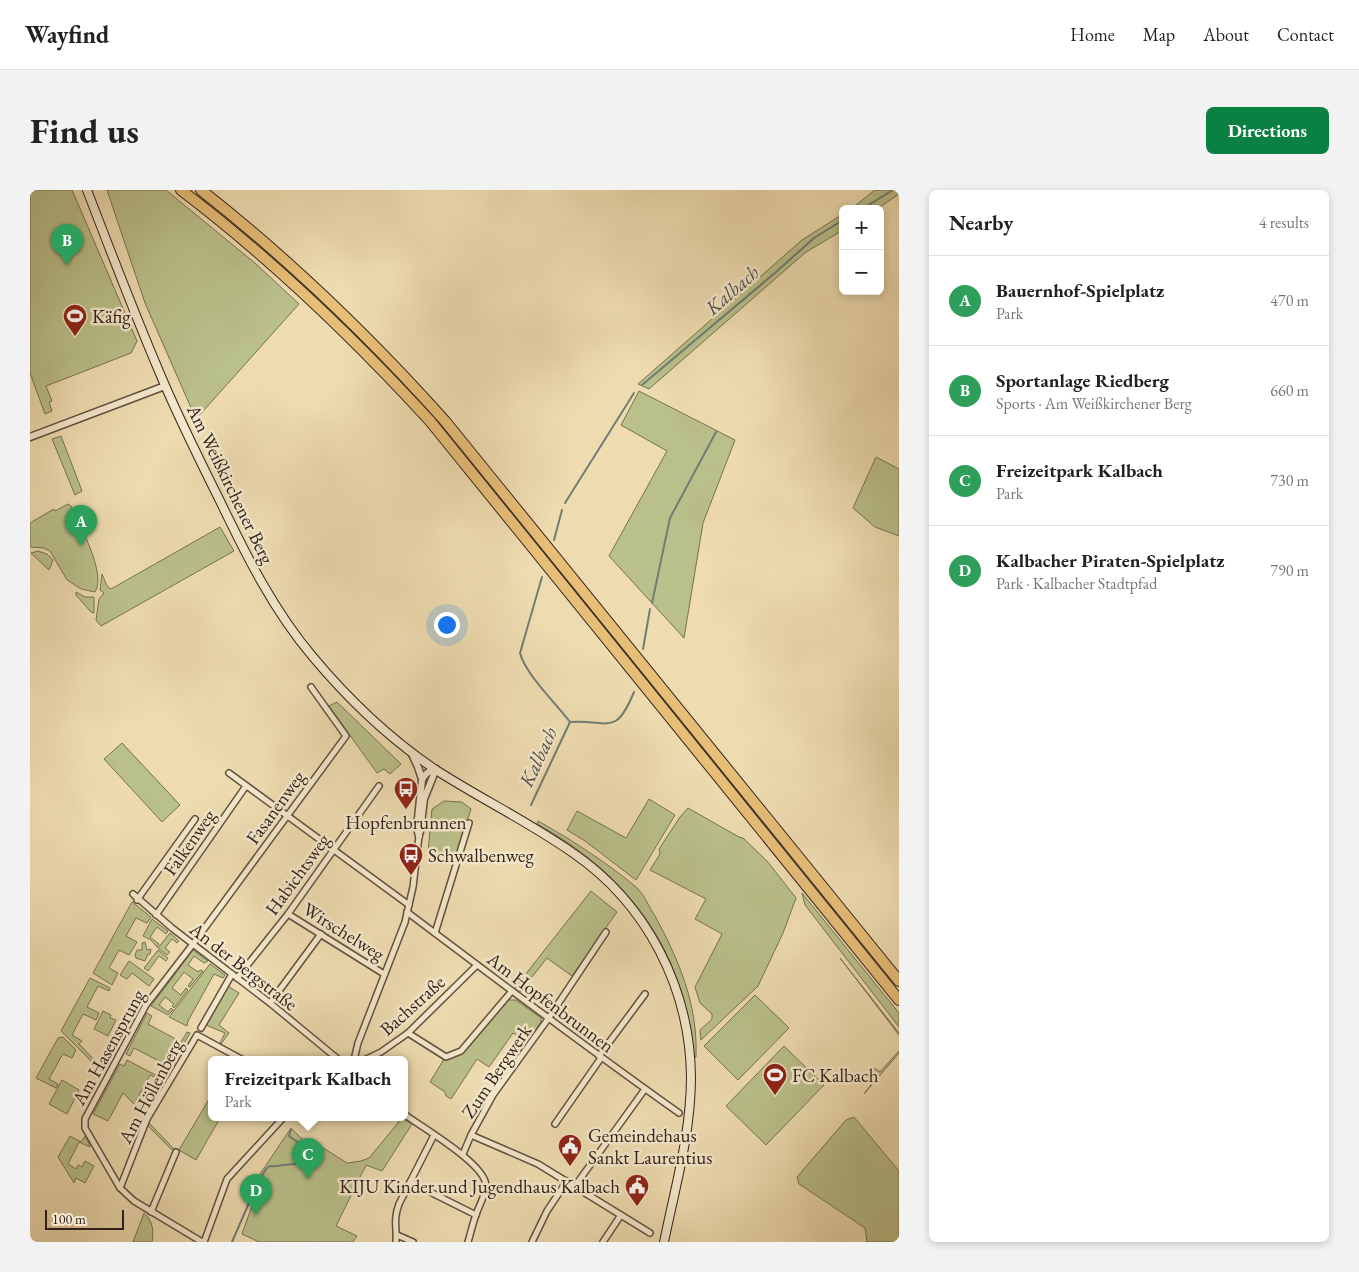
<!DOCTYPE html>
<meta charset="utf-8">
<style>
body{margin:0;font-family:"EB Garamond",serif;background:#f2f2f2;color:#222}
.controls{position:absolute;right:15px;top:15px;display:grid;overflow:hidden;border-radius:8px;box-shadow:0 2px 8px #0003}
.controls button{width:45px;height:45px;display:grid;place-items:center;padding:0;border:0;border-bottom:1px solid #e0e0e0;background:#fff;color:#222;font:25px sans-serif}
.scale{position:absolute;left:15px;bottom:12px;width:79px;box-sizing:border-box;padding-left:5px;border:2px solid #33221c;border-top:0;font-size:14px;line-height:18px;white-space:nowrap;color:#33221c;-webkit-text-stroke:4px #f4e8cc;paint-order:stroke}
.you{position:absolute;left:416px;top:434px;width:18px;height:18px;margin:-12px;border:4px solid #fff;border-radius:50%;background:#1a73e8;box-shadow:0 0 0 8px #1a73e833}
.badge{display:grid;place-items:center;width:32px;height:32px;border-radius:50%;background:#0b8043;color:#fff;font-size:16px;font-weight:700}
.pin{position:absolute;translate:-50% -41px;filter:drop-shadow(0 1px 2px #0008)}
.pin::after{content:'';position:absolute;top:26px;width:18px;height:15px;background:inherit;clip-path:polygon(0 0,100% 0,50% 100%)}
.popup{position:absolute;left:178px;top:866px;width:200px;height:65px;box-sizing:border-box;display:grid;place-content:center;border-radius:8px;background:#fff;filter:drop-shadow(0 1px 4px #0005);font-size:16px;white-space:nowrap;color:#767676}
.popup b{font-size:19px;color:#222}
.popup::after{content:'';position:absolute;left:50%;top:100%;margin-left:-10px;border:10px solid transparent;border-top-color:#fff}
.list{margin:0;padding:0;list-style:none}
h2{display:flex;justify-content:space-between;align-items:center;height:65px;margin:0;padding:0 20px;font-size:21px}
h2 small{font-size:16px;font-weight:400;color:#767676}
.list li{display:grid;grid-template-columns:32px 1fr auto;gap:15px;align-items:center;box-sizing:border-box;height:90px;padding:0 20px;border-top:1px solid #e0e0e0}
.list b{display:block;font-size:19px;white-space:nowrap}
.list p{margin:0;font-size:16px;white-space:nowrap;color:#767676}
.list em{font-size:16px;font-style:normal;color:#767676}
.map{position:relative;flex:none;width:869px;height:1052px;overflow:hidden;border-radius:8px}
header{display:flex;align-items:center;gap:30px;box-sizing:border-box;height:70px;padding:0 25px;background:#fff;border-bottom:1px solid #e0e0e0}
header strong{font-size:24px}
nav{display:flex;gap:28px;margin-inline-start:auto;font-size:18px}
.intro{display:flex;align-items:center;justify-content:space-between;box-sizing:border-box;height:120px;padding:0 30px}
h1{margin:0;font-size:35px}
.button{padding:12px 22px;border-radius:8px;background:#0b8043;color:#fff;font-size:18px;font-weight:700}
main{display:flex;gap:30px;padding:0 30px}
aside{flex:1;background:#fff;border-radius:8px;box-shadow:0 2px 8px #0003}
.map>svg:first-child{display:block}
.green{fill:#bac08a;stroke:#767153}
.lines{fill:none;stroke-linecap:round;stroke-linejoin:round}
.stream{stroke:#717d75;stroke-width:2}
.minor-casing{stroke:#625041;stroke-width:8}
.tertiary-casing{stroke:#625041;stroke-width:9}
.secondary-casing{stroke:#33221c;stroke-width:10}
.motorway-casing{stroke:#33221c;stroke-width:12}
.minor{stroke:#f4e8cc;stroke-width:5}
.tertiary{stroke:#f4e8cc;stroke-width:6}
.secondary{stroke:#f4e8cc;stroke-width:8}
.motorway{stroke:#e7be78;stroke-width:10}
.labels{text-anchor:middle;stroke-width:5;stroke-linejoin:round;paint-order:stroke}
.poi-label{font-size:19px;fill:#33221c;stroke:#f4e8cc;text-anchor:start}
.street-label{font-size:19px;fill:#33221c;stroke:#f4e8cc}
.water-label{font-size:20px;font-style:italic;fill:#525049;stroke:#f4e8cc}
</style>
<header>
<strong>Wayfind</strong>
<nav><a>Home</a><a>Map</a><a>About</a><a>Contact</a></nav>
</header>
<div class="intro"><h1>Find us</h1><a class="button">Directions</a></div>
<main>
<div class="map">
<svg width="869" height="1052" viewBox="0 0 869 1052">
<rect width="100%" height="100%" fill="#eedcb0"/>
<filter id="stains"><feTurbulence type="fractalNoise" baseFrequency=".004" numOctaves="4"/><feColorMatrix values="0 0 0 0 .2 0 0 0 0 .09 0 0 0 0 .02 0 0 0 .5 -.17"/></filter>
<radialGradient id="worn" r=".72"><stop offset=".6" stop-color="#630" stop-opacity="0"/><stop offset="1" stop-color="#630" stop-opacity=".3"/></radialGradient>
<g class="green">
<path d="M0 0H42L107 151 101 163 16 196 22 211 19 212 22 221 15 224 0 183Z"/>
<path d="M77 0H136L226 74 269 114 166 229 115 113Z"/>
<path d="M845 0H869V4L847 19H821Z"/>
<path d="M813 24V40L776 62 619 199 608 194 772 50Z"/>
<path d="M609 201 705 250 673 333 654 448 579 366 637 261 591 235Z"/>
<path d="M31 246 52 301 45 305 22 249Z"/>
<path d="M846 267 869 279V346L845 337 823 318Z"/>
<path d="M38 314 41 316C49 334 77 384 65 402L51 399 37 390 20 361 14 358 0 357V333L24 319 25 321Z"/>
<path d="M190 337 204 361 71 436 66 430 69 409 74 403 70 400 72 384 77 396 81 399Z"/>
<path d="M8 361 17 364 23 370 19 380 1 363Z"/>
<path d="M46 402 55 407H64V423L61 422 46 405Z"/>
<path d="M307 512 371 574 360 584 354 579 347 583 299 516Z"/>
<path d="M92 553 150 615 132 632 74 569Z"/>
<path d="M619 609 645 625 606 690 555 651 537 640 547 621 596 648Z"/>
<path d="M414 611 432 612 441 619 425 669 398 662 402 619Z"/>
<path d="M658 618 709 647 713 648 737 671 766 708 753 743 728 796 671 850 670 840 682 829V824L670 813 665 797 692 744 665 729 676 709 620 680 630 664 629 659 650 627Z"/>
<path d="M508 631C542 650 576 672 606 697 614 704 619 717 625 726 649 770 668 815 666 867L664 868C655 762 600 685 507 634Z"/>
<path d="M561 701 587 722 542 786 517 768 490 802 484 799Z"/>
<path d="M772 703 869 823V837L775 715Z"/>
<path d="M102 712 121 727 117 733 106 728 96 746 107 752 99 765 89 760 79 778 88 783 82 795 63 783Z"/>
<path d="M122 729 138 741 136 744 127 737 120 747 129 754 127 757 121 750 113 746Z"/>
<path d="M140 743 149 751 147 753 142 749 135 758 140 762 137 765 128 758Z"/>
<path d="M115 752 117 760 121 759 120 764H118L115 771 106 768 105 765 107 760H112V753Z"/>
<path d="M128 760 138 768 136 771 129 766 118 781 114 778Z"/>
<path d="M163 760 178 771 174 773 164 766 158 775 168 782 170 780 173 781 160 797 158 796 163 789 154 782 142 798 151 805 156 798 158 800 144 818 142 816 144 814 135 807 129 815 138 822 141 818 143 820 138 825 121 816Z"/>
<path d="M810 768 869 843V845Z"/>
<path d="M99 771 124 789 119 796 102 783 97 789 90 785Z"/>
<path d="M180 774 195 785 193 788 184 784 158 831 157 836 139 827Z"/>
<path d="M60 788 80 798 79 801 68 796 57 817 69 823 66 830 53 824 42 845 52 851 49 854 73 879 71 881 31 841Z"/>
<path d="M198 796 209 803 189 835 199 843 191 854 190 853 195 843 176 835Z"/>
<path d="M725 805 759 838 708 890 674 856Z"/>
<path d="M479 810H486L511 828V832L497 852 483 843 459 877 447 869 421 909 416 906 415 902 400 892 414 869 432 863Z"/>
<path d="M73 821 81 825 80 828 86 830 78 846 64 839Z"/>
<path d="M117 823 122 826 118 834 151 852 157 842 160 843 136 885 134 884 138 876 108 860 104 858 100 866 96 864Z"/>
<path d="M33 847 46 860 42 868 33 864 31 867 19 889 28 894 26 898 6 888 27 850 28 848Z"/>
<path d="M754 856 794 895 736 955 696 916Z"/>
<path d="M869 861V863L834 904 844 891 839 883 844 878 850 882Z"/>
<path d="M97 870 131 888 130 890 120 885 106 911 115 916 112 922 93 903 78 931 63 924 90 874 94 876Z"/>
<path d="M32 890 49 900 37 924 19 914Z"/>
<path d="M182 904V928H190L166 970 149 960Z"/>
<path d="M824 927 869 981V1052H837L835 1038 769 994 767 987 816 930Z"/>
<path d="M372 928 382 934 352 981 336 975 306 1036 327 1046 323 1052H229L212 1044 228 999 222 996 261 938 272 949 287 954 317 973 331 971 339 968Z"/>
<path d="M119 933 144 959 143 961 118 936Z"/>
<path d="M40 946 51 952 55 946 60 956V957L49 952 38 974 46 979 48 975 52 977 55 971 64 976 55 993 46 988 44 993 28 967Z"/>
<path d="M114 1023C123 1031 124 1041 122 1052H103Z"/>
</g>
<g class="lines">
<g class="stream">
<path d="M832 19 863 0"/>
<path d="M612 195 746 82 784 48 813 30"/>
<path d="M535 313 604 203"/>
<path d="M524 350 532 320"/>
<path d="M622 413 640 328 686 242"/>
<path d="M613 459 620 419"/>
<path d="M540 532C579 529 585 548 604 502"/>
<path d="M501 615 540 532C525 512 496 485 490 463L512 387"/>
<path d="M226 996 236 979 240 976C250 977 256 974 265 974 271 973 276 974 282 972L283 969C278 957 269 954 259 946L261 939"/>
<path d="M202 1052 225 999"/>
</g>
<defs>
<g id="minor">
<path d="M199 583 379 715"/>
<path d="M103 704 142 738 240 813 309 870"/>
<path d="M107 710 165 629"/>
<path d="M377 722C467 790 557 858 649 923"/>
<path d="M258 724 354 784"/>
<path d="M126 725 216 596"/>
<path d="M405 743 439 633"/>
<path d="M207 788 258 724 349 596"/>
<path d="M240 813 291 744"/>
<path d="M171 838 202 784"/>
<path d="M378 843 416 867 431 861 481 802"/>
<path d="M569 866 615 804"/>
<path d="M324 870 328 853 375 732 383 697 389 646"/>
<path d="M334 870 351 862 378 843 446 776"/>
<path d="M374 924C391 937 458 975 456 997 455 1005 450 1014 447 1022 443 1032 441 1042 438 1052"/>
<path d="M525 934 571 868"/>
<path d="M441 945 508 974 620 1043"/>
<path d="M433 964 441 945 463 905 518 829 576 742"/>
<path d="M380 992 446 1025"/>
<path d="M545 996 615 899"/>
<path d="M90 998 117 929 167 845 213 870"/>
<path d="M121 1022 146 962"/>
<path d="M367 1045 383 1052"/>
<path d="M172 1052 104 1011 90 998 55 938V929L116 815 163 754 316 546 281 497"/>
<path d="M174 1052 197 989 253 928"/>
<path d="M366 1052C367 1037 363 1030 369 1014L404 945"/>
<path d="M502 1052 517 1021 537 991"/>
<path d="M573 1052 591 1025"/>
</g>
<g id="tertiary">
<path d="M0 247 135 196"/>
<path d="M382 564 388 577 392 589"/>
<path d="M390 642 394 609 406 579"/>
<path d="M389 646 387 638 392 590C395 583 398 582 406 579"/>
</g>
<path id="secondary" d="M57 0C80 60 103 120 128 179 147 225 169 269 191 313 217 367 244 421 283 467 319 510 360 549 406 580 451 609 499 632 543 663 617 714 660 798 661 887 661 943 645 998 634 1052"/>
<g id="motorway">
<path d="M151 0C242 69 323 147 400 231L869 810"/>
<path d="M171 0C260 70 339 146 415 231L869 791"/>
</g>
</defs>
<use href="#minor" class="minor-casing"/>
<use href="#tertiary" class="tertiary-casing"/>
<use href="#secondary" class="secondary-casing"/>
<use href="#motorway" class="motorway-casing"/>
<use href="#minor" class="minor"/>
<use href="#tertiary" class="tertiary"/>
<use href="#secondary" class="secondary"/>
<use href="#motorway" class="motorway"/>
</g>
<defs>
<symbol id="stadium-pin" viewBox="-11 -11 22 30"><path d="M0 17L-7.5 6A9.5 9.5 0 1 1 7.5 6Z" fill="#8f2418" stroke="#f4e8cc"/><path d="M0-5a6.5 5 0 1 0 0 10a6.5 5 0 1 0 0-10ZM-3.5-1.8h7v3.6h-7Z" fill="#fff"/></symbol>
<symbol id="bus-pin" viewBox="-11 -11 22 30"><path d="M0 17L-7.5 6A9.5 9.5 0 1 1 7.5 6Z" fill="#8f2418" stroke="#f4e8cc"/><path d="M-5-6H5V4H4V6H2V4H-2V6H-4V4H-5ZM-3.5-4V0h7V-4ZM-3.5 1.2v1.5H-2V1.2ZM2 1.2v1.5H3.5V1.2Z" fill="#fff"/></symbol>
<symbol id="civic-pin" viewBox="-11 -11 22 30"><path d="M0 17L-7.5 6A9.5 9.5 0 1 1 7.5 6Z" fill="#8f2418" stroke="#f4e8cc"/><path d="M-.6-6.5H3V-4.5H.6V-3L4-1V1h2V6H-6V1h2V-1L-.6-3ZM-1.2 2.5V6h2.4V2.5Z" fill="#fff"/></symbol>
</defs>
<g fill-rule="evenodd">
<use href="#stadium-pin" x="31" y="112" width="28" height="38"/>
<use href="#bus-pin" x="362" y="585" width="28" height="38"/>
<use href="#bus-pin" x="367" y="651" width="28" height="38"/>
<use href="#stadium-pin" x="731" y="871" width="28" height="38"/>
<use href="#civic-pin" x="526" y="942" width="28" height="38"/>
<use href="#civic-pin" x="593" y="982" width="28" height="38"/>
</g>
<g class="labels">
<g class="poi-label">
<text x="62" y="133">Käfig</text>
<text x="376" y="639" text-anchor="middle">Hopfenbrunnen</text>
<text x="398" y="672">Schwalbenweg</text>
<text x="762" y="892">FC Kalbach</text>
<text x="558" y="952">Gemeindehaus<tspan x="558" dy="22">Sankt Laurentius</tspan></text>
<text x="590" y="1003" text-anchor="end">KIJU Kinder und Jugendhaus Kalbach</text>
</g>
<g class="street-label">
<text transform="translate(201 294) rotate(64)" y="7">Am Weißkirchener Berg</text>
<text transform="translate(245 617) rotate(-54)" y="7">Fasanenweg</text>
<text transform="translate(159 652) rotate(-55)" y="7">Falkenweg</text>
<text transform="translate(267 684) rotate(-54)" y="7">Habichtsweg</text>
<text transform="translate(314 741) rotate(32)" y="7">Wirschelweg</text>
<text transform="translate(214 776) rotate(38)" y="7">An der Bergstraße</text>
<text transform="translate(521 812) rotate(37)" y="7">Am Hopfenbrunnen</text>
<text transform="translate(382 815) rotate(-42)" y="7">Bachstraße</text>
<text transform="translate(78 857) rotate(-61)" y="7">Am Hasensprung</text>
<text transform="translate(466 881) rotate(-56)" y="7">Zum Bergwerk</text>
<text transform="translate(120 901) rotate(-62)" y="7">Am Höllenberg</text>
</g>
<g class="water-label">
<text transform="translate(702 100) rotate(-41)" y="7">Kalbach</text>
<text transform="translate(508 567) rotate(-65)" y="7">Kalbach</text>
</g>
</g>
<rect width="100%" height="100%" filter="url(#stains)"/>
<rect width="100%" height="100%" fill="url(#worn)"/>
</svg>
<div class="controls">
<button>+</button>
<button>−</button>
</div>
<div class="scale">100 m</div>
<div class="you"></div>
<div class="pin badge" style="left:51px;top:356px;background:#2e9e5b">A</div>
<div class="pin badge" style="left:37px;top:75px;background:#2e9e5b">B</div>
<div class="pin badge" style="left:278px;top:989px;background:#2e9e5b">C</div>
<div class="popup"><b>Freizeitpark Kalbach</b>Park</div>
<div class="pin badge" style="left:226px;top:1025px;background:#2e9e5b">D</div>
</div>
<aside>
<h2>Nearby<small>4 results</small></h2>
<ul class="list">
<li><span class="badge" style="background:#2e9e5b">A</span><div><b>Bauernhof-Spielplatz</b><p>Park</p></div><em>470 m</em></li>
<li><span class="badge" style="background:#2e9e5b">B</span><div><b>Sportanlage Riedberg</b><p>Sports · Am Weißkirchener Berg</p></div><em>660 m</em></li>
<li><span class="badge" style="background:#2e9e5b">C</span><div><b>Freizeitpark Kalbach</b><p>Park</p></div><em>730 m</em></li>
<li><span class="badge" style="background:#2e9e5b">D</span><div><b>Kalbacher Piraten-Spielplatz</b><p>Park · Kalbacher Stadtpfad</p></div><em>790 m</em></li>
</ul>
</aside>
</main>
